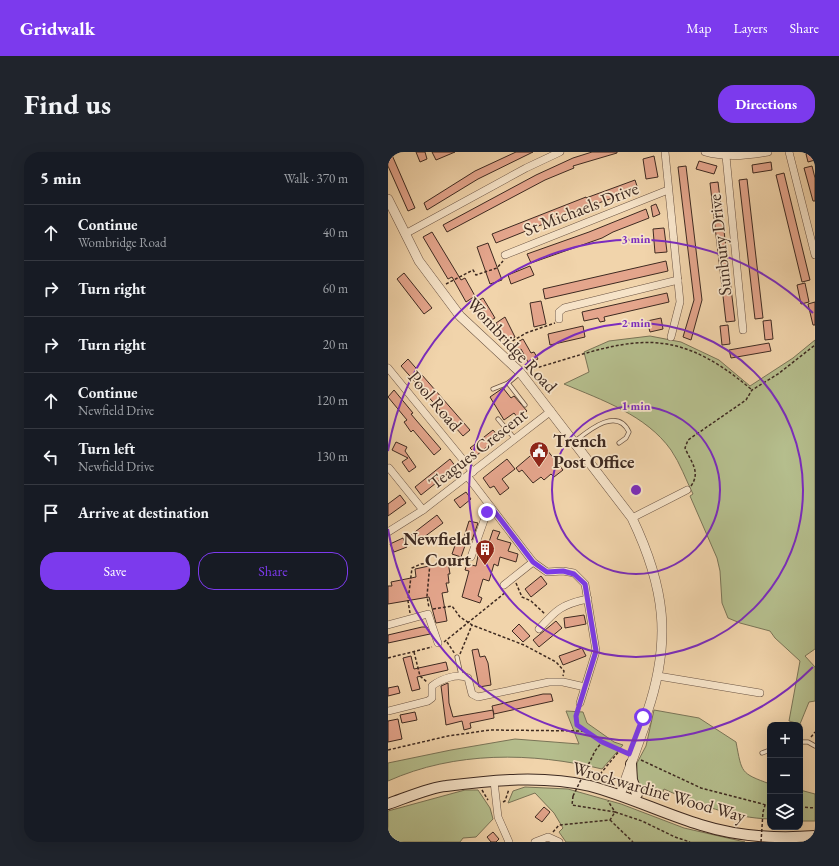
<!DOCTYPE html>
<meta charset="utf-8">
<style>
body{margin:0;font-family:"EB Garamond",serif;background:#20242c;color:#f1f3f6}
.controls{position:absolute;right:12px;bottom:12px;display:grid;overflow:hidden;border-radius:8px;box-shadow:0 4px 16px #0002}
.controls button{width:36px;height:36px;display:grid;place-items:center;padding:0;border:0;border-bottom:1px solid #363941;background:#171b24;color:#f1f3f6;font:20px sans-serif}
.stop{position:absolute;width:12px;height:12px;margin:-9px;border:3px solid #7c3aed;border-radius:50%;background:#fff}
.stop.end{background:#7c3aed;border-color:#fff;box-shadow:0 1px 4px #0008}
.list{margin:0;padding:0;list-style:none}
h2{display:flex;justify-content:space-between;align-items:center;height:52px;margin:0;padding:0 16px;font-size:17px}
h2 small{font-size:13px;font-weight:400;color:#9ea1a6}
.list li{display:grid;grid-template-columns:26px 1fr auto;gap:12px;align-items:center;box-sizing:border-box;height:56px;padding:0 16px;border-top:1px solid #363941}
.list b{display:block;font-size:15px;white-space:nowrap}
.list p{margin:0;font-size:13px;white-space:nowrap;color:#9ea1a6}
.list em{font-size:13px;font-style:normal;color:#9ea1a6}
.actions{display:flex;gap:8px;padding:12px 16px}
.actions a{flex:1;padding:9px 0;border:1px solid #7c3aed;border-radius:16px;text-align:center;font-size:14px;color:#7c3aed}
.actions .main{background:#7c3aed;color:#fff}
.icon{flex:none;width:22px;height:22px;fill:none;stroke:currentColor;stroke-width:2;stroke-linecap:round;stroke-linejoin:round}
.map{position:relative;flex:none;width:427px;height:690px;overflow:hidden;border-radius:16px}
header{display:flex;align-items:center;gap:24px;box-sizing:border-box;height:56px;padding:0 20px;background:#7c3aed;color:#fff}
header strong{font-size:19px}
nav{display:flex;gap:22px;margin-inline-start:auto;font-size:14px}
.intro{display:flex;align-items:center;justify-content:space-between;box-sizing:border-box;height:96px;padding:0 24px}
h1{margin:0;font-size:28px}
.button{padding:10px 18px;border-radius:16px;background:#7c3aed;color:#fff;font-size:14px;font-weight:700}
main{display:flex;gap:24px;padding:0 24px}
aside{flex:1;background:#171b24;border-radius:16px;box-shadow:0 4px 16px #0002}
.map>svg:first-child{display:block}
.green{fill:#b5be8d;stroke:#7a7457}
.building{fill:#e4a58c;stroke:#3e2a21}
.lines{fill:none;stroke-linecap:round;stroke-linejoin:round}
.service-casing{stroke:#6b5444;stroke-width:5}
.minor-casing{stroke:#6b5444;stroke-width:8}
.tertiary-casing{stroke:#6b5444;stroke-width:10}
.secondary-casing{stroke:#3e2a21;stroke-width:12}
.path{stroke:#3e2a21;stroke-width:1.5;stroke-dasharray:3 2;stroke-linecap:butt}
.service{stroke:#f6e3c8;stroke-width:3.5}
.minor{stroke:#f6e3c8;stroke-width:7}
.tertiary{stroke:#f6e3c8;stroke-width:9}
.secondary{stroke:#f6e3c8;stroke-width:10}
.path-bridge{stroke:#3e2a21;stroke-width:1.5;stroke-dasharray:3 2;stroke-linecap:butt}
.route{stroke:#7c3aed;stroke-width:5}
.ring{fill:none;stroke:#7b2cbf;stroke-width:2}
.labels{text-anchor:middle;stroke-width:3.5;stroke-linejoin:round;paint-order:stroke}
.street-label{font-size:18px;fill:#3e2a21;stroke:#f6e3c8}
.poi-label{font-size:18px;font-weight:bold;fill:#3e2a21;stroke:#f6e3c8;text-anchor:start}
.centre{fill:#7b2cbf;stroke:#f6e3c8;stroke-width:2}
.ring-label{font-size:12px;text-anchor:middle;font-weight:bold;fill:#7b2cbf;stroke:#f6e3c8;stroke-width:3.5;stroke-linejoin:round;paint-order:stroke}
</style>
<header>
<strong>Gridwalk</strong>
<nav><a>Map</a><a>Layers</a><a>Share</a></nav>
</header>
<div class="intro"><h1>Find us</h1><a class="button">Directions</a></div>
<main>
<aside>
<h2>5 min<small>Walk · 370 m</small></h2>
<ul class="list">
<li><svg class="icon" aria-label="ahead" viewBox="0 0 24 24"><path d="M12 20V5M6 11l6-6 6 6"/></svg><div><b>Continue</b><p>Wombridge Road</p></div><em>40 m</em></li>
<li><svg class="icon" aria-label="right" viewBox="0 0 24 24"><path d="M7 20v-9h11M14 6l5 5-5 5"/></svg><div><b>Turn right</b></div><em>60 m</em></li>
<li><svg class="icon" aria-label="right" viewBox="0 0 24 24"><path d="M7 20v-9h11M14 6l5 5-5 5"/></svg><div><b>Turn right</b></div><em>20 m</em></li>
<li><svg class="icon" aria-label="ahead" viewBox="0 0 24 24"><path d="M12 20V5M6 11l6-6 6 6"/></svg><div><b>Continue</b><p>Newfield Drive</p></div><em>120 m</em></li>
<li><svg class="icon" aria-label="left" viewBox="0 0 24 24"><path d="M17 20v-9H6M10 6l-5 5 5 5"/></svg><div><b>Turn left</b><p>Newfield Drive</p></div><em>130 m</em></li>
<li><svg class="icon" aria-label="arrive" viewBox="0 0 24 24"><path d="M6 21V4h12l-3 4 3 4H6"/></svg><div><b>Arrive at destination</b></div></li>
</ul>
<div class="actions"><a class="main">Save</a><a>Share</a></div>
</aside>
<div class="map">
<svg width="427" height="690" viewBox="0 0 427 690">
<rect width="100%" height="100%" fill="#f1d4ab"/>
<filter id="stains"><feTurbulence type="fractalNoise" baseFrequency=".005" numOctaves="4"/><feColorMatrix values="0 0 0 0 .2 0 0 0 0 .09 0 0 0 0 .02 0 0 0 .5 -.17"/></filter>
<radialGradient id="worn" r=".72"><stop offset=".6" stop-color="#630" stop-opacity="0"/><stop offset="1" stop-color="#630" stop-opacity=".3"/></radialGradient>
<g class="green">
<path d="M262 184 293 190 331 208 362 234 405 206 427 188V497L417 504 427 515V549L421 550 412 572 401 569 412 509 387 486 382 479 352 471 340 466 334 451 332 419 329 406 302 344 305 342C298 328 292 311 283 298 258 263 214 248 176 232L201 220 196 200 221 189Z"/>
<path d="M266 558 311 566 348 590C354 621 352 621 382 632V667C345 666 309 652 276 637L272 648 256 640 248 628 249 611 258 594Z"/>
<path d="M178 559 195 560 199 571 226 590 235 593 214 617C144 600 67 599 0 629V611L63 598 127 587 191 592Z"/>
<path d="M137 635 180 637 233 652 296 676 357 690H178L171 680 175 676 166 661 147 641 120 651 125 639Z"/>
<path d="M77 638H90L102 656 105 667 88 685 75 686 72 690H0V659Z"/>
<path d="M412 638 427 642V669H412Z"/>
</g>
<g class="building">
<path d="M28 0H37L39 7 32 10Z"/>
<path d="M44 0H67L48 8Z"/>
<path d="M128 0H145L90 27 39 58 36 51 87 19Z"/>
<path d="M204 0H229V1L185 14 186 16 157 28 59 80 55 73 148 23 185 6Z"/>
<path d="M427 0V8L420 10 418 2Z"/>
<path d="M4 3 27 56 20 59 0 14V5Z"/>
<path d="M266 4 270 25 258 27 255 7Z"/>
<path d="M311 9 329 14 326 22 308 17Z"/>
<path d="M383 10 384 18 365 21 364 13Z"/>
<path d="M298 14 314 148 303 188 295 185 306 148 290 15Z"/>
<path d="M424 14 427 26V49H425L416 16Z"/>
<path d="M396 21 422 128 414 130 388 23Z"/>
<path d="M359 27 375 166 367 167 351 28Z"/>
<path d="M247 28 250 37 188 59 108 91 104 82 198 45V46Z"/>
<path d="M330 30 347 169 338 170 322 31Z"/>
<path d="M268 52 272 62 265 65 263 54Z"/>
<path d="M258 57 261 66 225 80 214 86 143 111 139 102 201 80Z"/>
<path d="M276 76 279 100 267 101 265 77Z"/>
<path d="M44 80 73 128 77 126 87 144 78 150 64 125 60 127 35 85Z"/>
<path d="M100 91 114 128 102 132 89 95Z"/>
<path d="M278 109 280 119 157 147 155 137Z"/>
<path d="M142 114 146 123 123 132 120 123Z"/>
<path d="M16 121 44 156 36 162 9 127Z"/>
<path d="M417 131 421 150 413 152 409 133Z"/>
<path d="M279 141 281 150 216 165 217 169 212 170 210 166 196 169 194 160Z"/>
<path d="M95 146 107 166 98 171 86 151Z"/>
<path d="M153 149 158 172 146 175 142 151Z"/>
<path d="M427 150V173H425L420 152Z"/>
<path d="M117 165 127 185 118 190 108 171Z"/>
<path d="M273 166 275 177 262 180 259 169Z"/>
<path d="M383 168 385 187 377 188 375 169Z"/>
<path d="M340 173 342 192 334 193 332 174Z"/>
<path d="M195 174 197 185 162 193 160 182Z"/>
<path d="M135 187 143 201 146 200 150 207 141 212 133 197 130 199 126 192Z"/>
<path d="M381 191 383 199 343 206 341 198Z"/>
<path d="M20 207 82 278 75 284 13 214Z"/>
<path d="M115 236 123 246 126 244 139 259 130 266 126 261 116 268 102 245Z"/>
<path d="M6 238 25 261 23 262 28 268 53 297 46 303 25 278 23 280 16 270 19 268 0 245Z"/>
<path d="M105 278 111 285 89 303 82 296Z"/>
<path d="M8 290 19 295 17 299 28 315 21 320 14 310 20 306 4 298Z"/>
<path d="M155 293 175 318 166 325 163 322 156 328 153 325 145 331 134 318 131 320 128 316Z"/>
<path d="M62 307 68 315 33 343 27 335Z"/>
<path d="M119 307 127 317 114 327 121 336 112 343 106 334 102 336 95 326Z"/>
<path d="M78 340 83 347 72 356 66 348Z"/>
<path d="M12 343 18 351 0 364V352Z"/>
<path d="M49 363 55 371 28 391 23 383Z"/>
<path d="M81 369 90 371 84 388 76 385Z"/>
<path d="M105 378 112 380 109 387 123 391 120 399 130 402 128 410 112 405 110 414 106 412 101 429 95 427 90 444 94 446 92 451 74 445 81 419 77 418 79 412 88 414 92 394 99 396Z"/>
<path d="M70 385 79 388 73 405 64 402Z"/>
<path d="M15 386 19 395 6 400 2 392Z"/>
<path d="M60 410 62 422H60L61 431H58L60 440 54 441 59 469 48 471 41 445 0 452V434H4L3 430 28 425 27 417Z"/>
<path d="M153 424 159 432 143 445 137 437Z"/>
<path d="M196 463 198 472 177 476 176 466Z"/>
<path d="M168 469 174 476 151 495 145 488Z"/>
<path d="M131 472 142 484 135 490 124 479Z"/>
<path d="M34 475H39L42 482 0 491V483Z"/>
<path d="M194 496 198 504 175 513 171 504Z"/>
<path d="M90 497 92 505 97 504 100 511 103 533 91 535 84 498Z"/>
<path d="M23 504 26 517 58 510 60 518 29 525 32 537 24 539 15 506Z"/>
<path d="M60 531 61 551 65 565 105 558 106 566 82 571 83 576 76 578 74 569 58 573 53 534Z"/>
<path d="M10 534 12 541 0 544V536Z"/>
<path d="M155 542H163L165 549 106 562 104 554Z"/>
<path d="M27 560 29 568 14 571 12 563Z"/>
<path d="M10 567 14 587 0 590V569Z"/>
<path d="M156 655 162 660 154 670 147 665Z"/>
<path d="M105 680 111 687 108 690H103L99 685Z"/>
</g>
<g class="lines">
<defs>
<g id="service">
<path d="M132 221 120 231 137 253"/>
<path d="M105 237 120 231"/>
<path d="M110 267 127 287"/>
<path d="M186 290C200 279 229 254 241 280L238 286 231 291"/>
<path d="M69 505 73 523"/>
<path d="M412 590H420L427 594"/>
<path d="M374 601 382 598"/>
</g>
<g id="minor">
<path d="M277 0 292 150 283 185"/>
<path d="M317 0C338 6 359 4 380 0"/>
<path d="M401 0 427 103"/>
<path d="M338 4 355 178"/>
<path d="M17 82 138 16 172 0"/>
<path d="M117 103 280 38"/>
<path d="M171 167V160L176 156 290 128"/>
<path d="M0 216 85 320"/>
<path d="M1 316 35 358"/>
<path d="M80 325 145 410 159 420 175 419 186 421 197 432 208 499 192 551"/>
<path d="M244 366 299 338"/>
<path d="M0 380 35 358 163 259"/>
<path d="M83 405 99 360 103 355"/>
<path d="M116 433 145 410"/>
<path d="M0 473 40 462 50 491"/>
<path d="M151 477C168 458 174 452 200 447"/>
<path d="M270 524 372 541"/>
<path d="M0 559 40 549 44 546V534C53 527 69 521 80 526L84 542 90 545 161 530H175L197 535"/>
<path d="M106 629 110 665 121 690"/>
<path d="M147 690 160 685 171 690"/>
</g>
<path id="tertiary" d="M0 47 31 109 72 164 132 220 244 366C277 435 284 488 259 561V567L232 643"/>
<g id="secondary">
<path d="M243 612 244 628 249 642"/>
<path d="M0 652C15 647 43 635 58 634 105 628 155 623 202 634 240 644 276 662 313 673 351 685 388 687 427 684"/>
</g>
</defs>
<use href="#service" class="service-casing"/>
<use href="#minor" class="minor-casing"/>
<use href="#tertiary" class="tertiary-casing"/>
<use href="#secondary" class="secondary-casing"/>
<g class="path">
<path d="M0 1 4 0"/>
<path d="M58 132 85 118 88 123 109 116 115 109"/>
<path d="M116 194 138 181 167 171"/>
<path d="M141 218C236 191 279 165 364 238"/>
<path d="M303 334C313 320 303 310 297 296L300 288 358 248 364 238 390 222 427 193"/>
<path d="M128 431 134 445 143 449 157 462"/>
<path d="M45 457 64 454 72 465 84 473 136 493 168 510 176 519 175 524"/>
<path d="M22 461 20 449 24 416 33 412 42 411 39 444 41 456"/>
<path d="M56 490 118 440"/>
<path d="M59 490 67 502"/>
<path d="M26 500 32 524 39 530"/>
<path d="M72 502 84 473"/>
<path d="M0 506 44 495"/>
<path d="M190 557 188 563 189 573 214 590"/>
<path d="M423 585 427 580"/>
<path d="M0 598 60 584 102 578 198 579"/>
<path d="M207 599 214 590 239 601"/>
<path d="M253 608 313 636 382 654"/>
<path d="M211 627 213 621 232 598"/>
<path d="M94 638 100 648"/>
<path d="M185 644 184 653 227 660 220 649"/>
<path d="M115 650 117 649 121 637"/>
<path d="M412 655 427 656"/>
<path d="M375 660 377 653"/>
<path d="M222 668 245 690"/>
<path d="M165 680 171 673 222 668 227 660 254 669 287 685 302 690"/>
</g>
<use href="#service" class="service"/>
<use href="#minor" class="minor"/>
<use href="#tertiary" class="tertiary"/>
<use href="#secondary" class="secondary"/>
<g class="path-bridge">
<path d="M185 644 207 599"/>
<path d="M373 690 375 660"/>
</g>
</g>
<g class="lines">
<path class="route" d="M99 360 103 355 145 410 159 420 175 419 186 422 197 432 208 499 188 564 189 573 214 590 241 602 255 565"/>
</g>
<g class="ring">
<circle cx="248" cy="338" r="84"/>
<circle cx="248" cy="338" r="167"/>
<path d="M425 515A251 251 0 0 1 0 377M0 299A251 251 0 0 1 425 161"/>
</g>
<defs>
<symbol id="civic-pin" viewBox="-11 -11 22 30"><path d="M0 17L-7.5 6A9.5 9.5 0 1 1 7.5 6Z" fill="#8f2418" stroke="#f6e3c8"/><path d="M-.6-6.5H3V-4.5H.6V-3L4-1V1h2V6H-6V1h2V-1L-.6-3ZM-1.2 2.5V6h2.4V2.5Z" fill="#fff"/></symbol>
<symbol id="building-pin" viewBox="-11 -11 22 30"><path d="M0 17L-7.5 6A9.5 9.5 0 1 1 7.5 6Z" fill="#8f2418" stroke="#f6e3c8"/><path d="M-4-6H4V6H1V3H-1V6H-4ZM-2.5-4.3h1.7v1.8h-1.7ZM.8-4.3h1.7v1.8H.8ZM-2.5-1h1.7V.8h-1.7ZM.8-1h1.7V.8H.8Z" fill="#fff"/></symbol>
</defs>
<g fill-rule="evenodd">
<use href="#civic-pin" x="140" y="288" width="22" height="30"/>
<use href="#building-pin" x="86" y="386" width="22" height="30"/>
</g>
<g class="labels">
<g class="street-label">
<text transform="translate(193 57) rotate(-21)" y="6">St Michaels Drive</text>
<text transform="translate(332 93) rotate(-96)" y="6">Sunbury Drive</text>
<text transform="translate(124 193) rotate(47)" y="6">Wombridge Road</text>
<text transform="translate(47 249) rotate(50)" y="6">Pool Road</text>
<text transform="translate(90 297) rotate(-38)" y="6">Teagues Crescent</text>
<text transform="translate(271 640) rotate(16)" y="6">Wrockwardine Wood Way</text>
</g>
<g class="poi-label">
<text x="165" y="295">Trench<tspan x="165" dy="21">Post Office</tspan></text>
<text x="83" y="393" text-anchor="end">Newfield<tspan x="83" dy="21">Court</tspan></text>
</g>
</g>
<circle cx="248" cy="338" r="6" class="centre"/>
<g class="ring-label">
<text x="248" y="91">3 min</text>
<text x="248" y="175">2 min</text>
<text x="248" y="258">1 min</text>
</g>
<rect width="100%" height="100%" filter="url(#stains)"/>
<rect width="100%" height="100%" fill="url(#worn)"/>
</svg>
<div class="controls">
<button>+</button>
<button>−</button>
<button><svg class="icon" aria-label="layers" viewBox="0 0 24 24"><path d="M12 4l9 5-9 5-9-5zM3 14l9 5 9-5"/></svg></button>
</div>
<div class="stop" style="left:255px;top:565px"></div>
<div class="stop end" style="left:99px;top:360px"></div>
</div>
</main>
